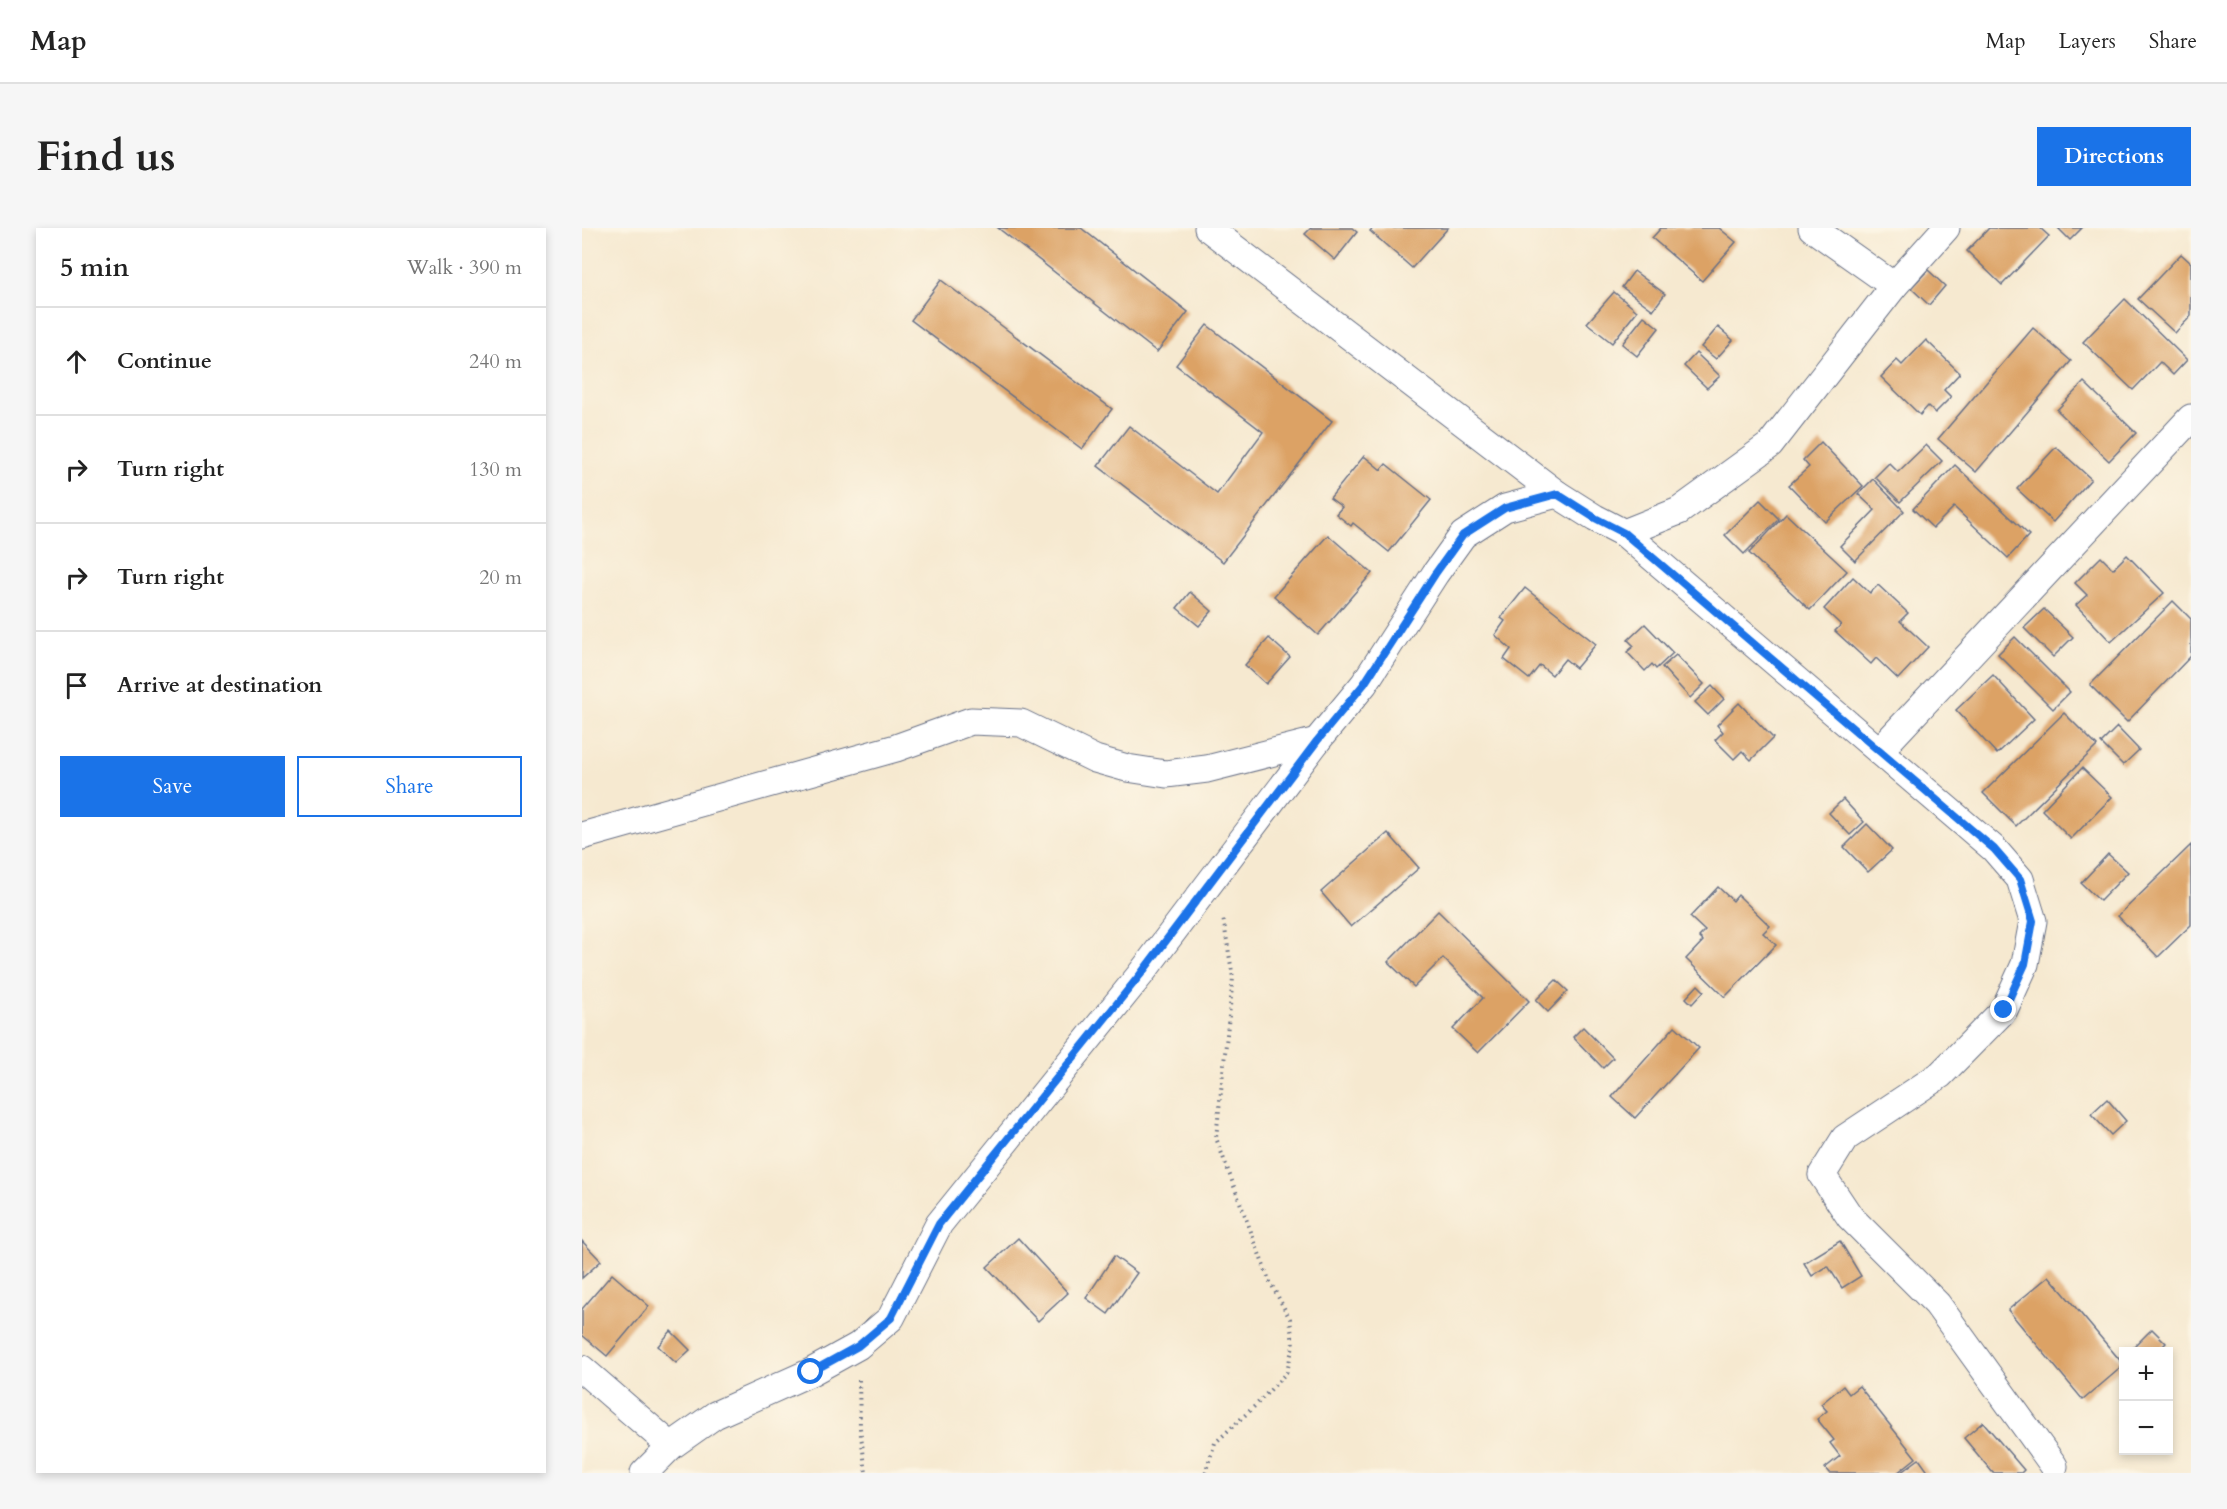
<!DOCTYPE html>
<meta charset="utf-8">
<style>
body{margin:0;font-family:Cardo,serif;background:#f6f6f6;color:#222}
.controls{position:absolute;right:18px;bottom:18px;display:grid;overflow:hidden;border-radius:0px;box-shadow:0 3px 9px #0003}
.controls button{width:54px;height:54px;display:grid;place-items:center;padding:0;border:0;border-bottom:2px solid #e0e0e0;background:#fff;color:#222;font:30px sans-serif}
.stop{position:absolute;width:18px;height:18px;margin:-14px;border:4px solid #1a73e8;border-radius:50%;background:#fff}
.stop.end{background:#1a73e8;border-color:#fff;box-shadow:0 2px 6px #0008}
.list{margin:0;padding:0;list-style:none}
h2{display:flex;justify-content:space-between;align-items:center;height:78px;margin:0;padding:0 24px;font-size:26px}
h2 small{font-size:20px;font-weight:400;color:#767676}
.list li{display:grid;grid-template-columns:39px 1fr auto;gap:18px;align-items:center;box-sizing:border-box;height:108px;padding:0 24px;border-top:2px solid #e0e0e0}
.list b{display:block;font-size:22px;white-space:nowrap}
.list em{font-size:20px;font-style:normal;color:#767676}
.actions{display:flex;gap:12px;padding:18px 24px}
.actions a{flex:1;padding:14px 0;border:2px solid #1a73e8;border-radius:0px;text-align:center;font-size:21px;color:#1a73e8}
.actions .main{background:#1a73e8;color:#fff}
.icon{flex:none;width:33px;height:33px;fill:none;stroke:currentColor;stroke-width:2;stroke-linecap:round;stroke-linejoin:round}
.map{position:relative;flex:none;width:1609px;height:1245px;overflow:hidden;border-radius:0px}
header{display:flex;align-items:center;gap:36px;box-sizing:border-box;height:84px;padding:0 30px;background:#fff;border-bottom:2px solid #e0e0e0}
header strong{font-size:28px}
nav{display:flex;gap:33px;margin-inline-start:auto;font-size:21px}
.intro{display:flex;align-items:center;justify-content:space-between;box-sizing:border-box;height:144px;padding:0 36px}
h1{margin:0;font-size:42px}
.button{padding:15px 27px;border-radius:0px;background:#1a73e8;color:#fff;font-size:21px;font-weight:700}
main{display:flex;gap:36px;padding:0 36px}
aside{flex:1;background:#fff;border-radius:0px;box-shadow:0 3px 9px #0003}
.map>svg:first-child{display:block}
.building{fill:#dca265}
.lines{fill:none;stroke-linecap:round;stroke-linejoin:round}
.minor-casing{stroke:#687086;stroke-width:29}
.path{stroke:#687086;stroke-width:4;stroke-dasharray:1.5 4.5;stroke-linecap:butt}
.minor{stroke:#fff;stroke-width:27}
.route{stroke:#1a73e8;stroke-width:8}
</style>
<header>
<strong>Map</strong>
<nav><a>Map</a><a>Layers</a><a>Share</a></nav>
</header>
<div class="intro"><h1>Find us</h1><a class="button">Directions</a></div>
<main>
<aside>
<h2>5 min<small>Walk · 390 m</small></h2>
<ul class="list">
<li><svg class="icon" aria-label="ahead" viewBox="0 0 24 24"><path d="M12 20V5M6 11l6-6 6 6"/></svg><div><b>Continue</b></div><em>240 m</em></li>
<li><svg class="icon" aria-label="right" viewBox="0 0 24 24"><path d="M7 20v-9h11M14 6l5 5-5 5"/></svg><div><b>Turn right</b></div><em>130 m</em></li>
<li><svg class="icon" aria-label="right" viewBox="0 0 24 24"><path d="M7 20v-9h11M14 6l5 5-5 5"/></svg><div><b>Turn right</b></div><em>20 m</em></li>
<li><svg class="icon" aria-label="arrive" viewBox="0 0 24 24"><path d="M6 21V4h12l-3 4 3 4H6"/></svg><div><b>Arrive at destination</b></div></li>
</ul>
<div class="actions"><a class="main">Save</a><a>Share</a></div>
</aside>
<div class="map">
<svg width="1609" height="1245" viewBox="0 0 1609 1245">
<rect width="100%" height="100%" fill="#fcf5e5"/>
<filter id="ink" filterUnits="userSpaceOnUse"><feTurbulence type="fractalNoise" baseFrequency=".0167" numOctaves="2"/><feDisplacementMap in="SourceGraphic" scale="12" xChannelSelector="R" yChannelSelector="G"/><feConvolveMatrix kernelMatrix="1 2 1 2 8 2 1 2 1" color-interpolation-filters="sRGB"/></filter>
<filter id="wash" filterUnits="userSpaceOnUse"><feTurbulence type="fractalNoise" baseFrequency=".008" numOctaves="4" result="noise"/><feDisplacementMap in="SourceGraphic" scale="24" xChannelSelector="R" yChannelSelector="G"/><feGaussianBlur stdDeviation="1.35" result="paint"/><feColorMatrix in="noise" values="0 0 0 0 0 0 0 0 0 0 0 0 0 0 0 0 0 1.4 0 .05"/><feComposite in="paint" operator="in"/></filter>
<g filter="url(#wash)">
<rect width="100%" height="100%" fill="#f6e9d0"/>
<g id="blocks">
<g class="building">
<path d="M416 0H499L606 84 575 124Z"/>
<path d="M729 0H770L775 4 753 32 723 6Z"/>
<path d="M791 0H866L830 40 788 3Z"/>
<path d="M1079 0H1137L1154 14 1120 53 1070 10Z"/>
<path d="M1407 0H1458L1467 8 1420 57 1385 23Z"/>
<path d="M1476 0H1500L1488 12Z"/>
<path d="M1599 26 1609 35V88L1593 105 1556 71Z"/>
<path d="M1346 42 1363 58 1347 77 1329 60Z"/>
<path d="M1052 43 1083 66 1071 82 1040 59Z"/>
<path d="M359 52 530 181 500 221 329 92Z"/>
<path d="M1032 64 1055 83 1030 115 1005 95Z"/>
<path d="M1543 71 1605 132 1591 147 1578 134 1551 162 1501 114Z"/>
<path d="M1062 88 1077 100 1055 128 1040 116Z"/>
<path d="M625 97 750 193 641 334 516 238 547 198 635 266 681 204 594 137Z"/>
<path d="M1136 99 1151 112 1134 131 1119 119Z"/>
<path d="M1451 100 1489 133 1394 244 1356 211Z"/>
<path d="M1344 112 1378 145 1362 162 1369 169 1353 185 1346 178 1338 187 1299 149 1315 132 1320 137Z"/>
<path d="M1114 125 1138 148 1125 160 1102 138Z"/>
<path d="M1502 154 1554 205 1527 233 1475 182Z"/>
<path d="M1239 214 1281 258 1243 294 1207 257 1227 239 1221 232Z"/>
<path d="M1344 217 1360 233 1318 274 1293 249 1307 235 1316 244Z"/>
<path d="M1474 219 1509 251 1471 294 1435 261Z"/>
<path d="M782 228 799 242 804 236 849 272 807 324 771 295 769 298 754 286 760 279 748 270Z"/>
<path d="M1373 237 1447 307 1426 330 1372 279 1351 300 1331 281Z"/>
<path d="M1291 251 1322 283 1273 333 1258 318 1293 282 1276 266Z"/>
<path d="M1178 272 1197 291 1162 326 1143 307Z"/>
<path d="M1204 286 1265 343 1228 382 1167 325Z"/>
<path d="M746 307 790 345 736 407 692 368Z"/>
<path d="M1545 327 1582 365 1529 414 1494 377 1505 367 1493 355 1519 329 1531 341Z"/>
<path d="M1271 349 1288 365 1296 357 1326 385 1318 393 1346 419 1316 451 1294 430 1289 436 1253 403 1259 397 1242 381Z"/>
<path d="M943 360 1014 416 994 440 983 431 970 447 958 437 947 451 922 431 929 421 913 407 923 393 919 390Z"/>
<path d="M608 364 630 383 617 398 595 380Z"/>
<path d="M1591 373 1609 391V428L1545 494 1508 457Z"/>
<path d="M1462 381 1491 409 1471 429 1442 400Z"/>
<path d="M1063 396 1091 425 1074 441 1070 436 1063 443 1045 424 1052 418 1046 412Z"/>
<path d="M1433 409 1488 464 1471 481 1416 426Z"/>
<path d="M687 410 708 429 684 456 663 437Z"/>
<path d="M1094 427 1122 456 1108 470 1080 439Z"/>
<path d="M1411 447 1452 491 1415 526 1374 482Z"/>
<path d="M1130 458 1142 471 1126 487 1113 474Z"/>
<path d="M1157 475 1191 510 1169 532 1160 523 1152 531 1133 512 1141 504 1135 497Z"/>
<path d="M1482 485 1515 518 1434 598 1401 565Z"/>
<path d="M1535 499 1557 522 1541 537 1519 515Z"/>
<path d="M1500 540 1530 569 1489 611 1460 582Z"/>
<path d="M1261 571 1282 594 1268 607 1247 585Z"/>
<path d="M1285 596 1310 622 1286 644 1262 619Z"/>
<path d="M806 605 837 640 769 699 739 664Z"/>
<path d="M1609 617V697L1576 729 1536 688Z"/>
<path d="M1526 626 1546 644 1518 673 1499 655Z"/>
<path d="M1136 659 1151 673 1156 667 1188 698 1181 705 1194 717 1143 769 1104 731 1121 713 1117 709 1123 703 1108 689Z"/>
<path d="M856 683 947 773 896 825 871 801 901 770 861 730 832 759 806 734Z"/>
<path d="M974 752 986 763 966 784 954 772Z"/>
<path d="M1116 757 1122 763 1110 776 1104 770Z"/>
<path d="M1093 798 1117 820 1053 890 1030 869Z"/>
<path d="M1001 799 1031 830 1021 840 991 809Z"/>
<path d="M1525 871 1544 893 1529 907 1509 886Z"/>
<path d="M436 1010 486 1065 456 1093 405 1039Z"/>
<path d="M0 1013 19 1033 0 1050Z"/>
<path d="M1258 1013 1279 1048 1260 1060 1246 1038 1230 1048 1222 1035Z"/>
<path d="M532 1028 555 1045 526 1086 504 1070Z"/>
<path d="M30 1046 67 1078 25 1128 0 1107V1081Z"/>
<path d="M1467 1048 1542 1137 1501 1172 1426 1082Z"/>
<path d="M1570 1101 1584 1115 1575 1124H1547Z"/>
<path d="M89 1103 108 1122 94 1135 76 1118Z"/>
<path d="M1261 1158 1267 1166 1277 1158 1334 1230 1315 1245H1247L1243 1240 1258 1228 1248 1215 1252 1212 1235 1191 1245 1183 1239 1176Z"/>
<path d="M1401 1194 1442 1242 1439 1245H1411L1382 1210Z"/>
<path d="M1337 1231 1347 1245H1318Z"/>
</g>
</g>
</g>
<g filter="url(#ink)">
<use href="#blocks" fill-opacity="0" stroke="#687086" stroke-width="1.5"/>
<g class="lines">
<defs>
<g id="minor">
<path d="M626 0 975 266"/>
<path d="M1230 0 1312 58"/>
<path d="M1042 305 1412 621 1438 651 1451 693 1443 736 1422 782 1358 847 1263 910 1240 947 1268 989 1355 1076 1472 1238"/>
<path d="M1298 522 1609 190"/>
<path d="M0 608 314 520 389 493 439 495 513 531 545 540 584 546 625 541 735 513"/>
<path d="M0 1141 89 1218"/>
<path d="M62 1245 89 1218 133 1187 229 1144 276 1118 309 1090 357 996 558 747 735 513 782 456 853 346 881 307 923 280 975 266 1013 290 1042 305 1097 283 1188 217 1312 58 1364 0"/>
</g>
</defs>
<use href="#minor" class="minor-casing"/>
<g class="path">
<path d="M277 1152 278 1200 284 1245"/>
<path d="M623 1245 633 1215 675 1176 705 1144 711 1117 708 1091 687 1052 634 910 651 750 641 689"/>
</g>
<use href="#minor" class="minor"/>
</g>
</g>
<g class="lines" filter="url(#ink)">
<path class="route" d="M229 1144 276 1118 309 1090 357 996 558 747 735 513 782 456 853 346 881 307 923 280 975 266 1013 290 1042 305 1412 621 1438 651 1451 693 1443 736 1422 782"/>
</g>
</svg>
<div class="controls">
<button>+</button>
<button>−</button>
</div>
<div class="stop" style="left:229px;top:1144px"></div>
<div class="stop end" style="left:1422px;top:782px"></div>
</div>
</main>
